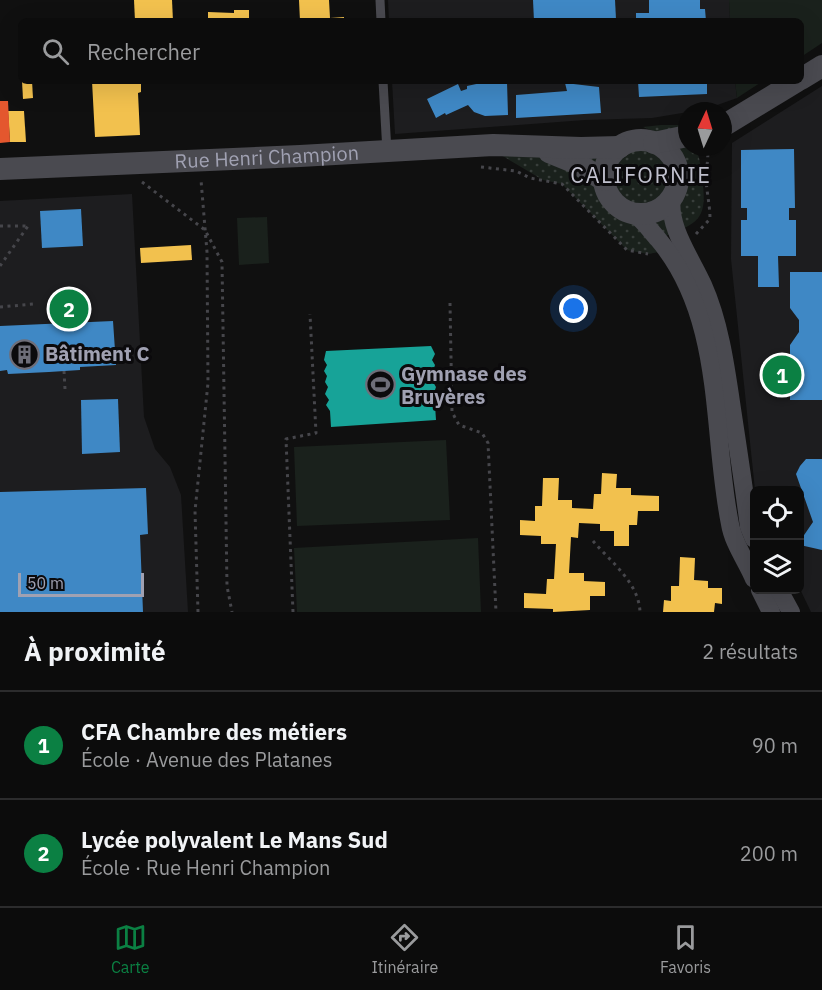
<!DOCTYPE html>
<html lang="fr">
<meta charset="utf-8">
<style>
body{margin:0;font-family:"IBM Plex Sans",sans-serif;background:#151515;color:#f1f3f6}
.controls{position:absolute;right:18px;bottom:18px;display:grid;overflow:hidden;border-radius:9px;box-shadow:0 6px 24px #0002}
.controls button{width:54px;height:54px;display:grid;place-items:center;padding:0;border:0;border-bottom:2px solid #2c2c2d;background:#0c0c0c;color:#f1f3f6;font:30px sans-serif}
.compass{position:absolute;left:678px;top:102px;width:54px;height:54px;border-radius:50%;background:#0c0c0c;box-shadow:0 6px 24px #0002;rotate:4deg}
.scale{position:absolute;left:18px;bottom:15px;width:126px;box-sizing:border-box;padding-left:6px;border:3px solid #a0a1b2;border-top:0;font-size:16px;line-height:21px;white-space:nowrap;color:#a0a1b2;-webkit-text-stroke:4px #0b0a0c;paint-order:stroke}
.you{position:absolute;left:574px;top:309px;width:21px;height:21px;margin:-15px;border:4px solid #fff;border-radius:50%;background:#1a73e8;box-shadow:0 0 0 9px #1a73e833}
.badge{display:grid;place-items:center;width:39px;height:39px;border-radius:50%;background:#0b8043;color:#fff;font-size:20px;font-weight:700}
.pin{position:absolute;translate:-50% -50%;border:3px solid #fff;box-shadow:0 2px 6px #0006}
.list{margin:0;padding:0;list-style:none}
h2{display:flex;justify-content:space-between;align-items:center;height:78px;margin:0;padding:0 24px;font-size:26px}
h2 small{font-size:20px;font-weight:400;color:#9a9b9d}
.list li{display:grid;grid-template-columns:39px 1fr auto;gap:18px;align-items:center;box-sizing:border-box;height:108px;padding:0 24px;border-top:2px solid #2c2c2d}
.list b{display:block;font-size:22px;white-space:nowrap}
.list p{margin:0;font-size:20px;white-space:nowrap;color:#9a9b9d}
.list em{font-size:20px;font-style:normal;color:#9a9b9d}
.icon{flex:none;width:33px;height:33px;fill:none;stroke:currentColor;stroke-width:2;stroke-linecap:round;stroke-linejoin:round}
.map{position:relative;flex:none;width:822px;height:612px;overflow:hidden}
.search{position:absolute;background:#0c0c0c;box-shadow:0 6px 24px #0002;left:18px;right:18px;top:18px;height:66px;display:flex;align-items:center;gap:15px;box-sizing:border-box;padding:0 21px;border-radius:9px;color:#9a9b9d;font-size:22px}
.sheet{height:294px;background:#0c0c0c}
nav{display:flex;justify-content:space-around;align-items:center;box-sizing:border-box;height:84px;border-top:2px solid #2c2c2d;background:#0c0c0c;font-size:16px;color:#9a9b9d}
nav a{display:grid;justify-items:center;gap:3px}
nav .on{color:#0b8043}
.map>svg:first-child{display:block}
.built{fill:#1d1d1f}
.grass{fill:url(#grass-dots)}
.pitch{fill:#1a211c}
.homes{fill:#f2c14e}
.shops{fill:#e4572e}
.schools{fill:#3f88c5}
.public{fill:#17a398}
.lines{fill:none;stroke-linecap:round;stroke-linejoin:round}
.path{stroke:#46464b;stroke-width:3;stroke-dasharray:3 4.5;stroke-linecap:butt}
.service{stroke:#4a4a50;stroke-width:9}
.minor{stroke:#4a4a50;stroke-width:18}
.tertiary{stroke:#4a4a50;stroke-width:22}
.labels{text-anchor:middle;stroke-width:6;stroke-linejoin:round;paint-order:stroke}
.street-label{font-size:20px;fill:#a0a1b2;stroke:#0b0a0c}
.poi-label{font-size:20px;font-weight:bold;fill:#a0a1b2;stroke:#0b0a0c;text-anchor:start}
.quarter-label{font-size:22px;letter-spacing:1.5px;fill:#c1c1ce;stroke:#0b0a0c}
</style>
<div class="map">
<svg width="822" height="612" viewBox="0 0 822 612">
<defs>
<pattern id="grass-dots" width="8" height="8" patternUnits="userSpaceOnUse" patternTransform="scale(1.5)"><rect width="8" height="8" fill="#1a211c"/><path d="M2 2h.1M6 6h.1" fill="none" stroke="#383e3b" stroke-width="1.8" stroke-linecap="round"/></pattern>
</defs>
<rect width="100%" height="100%" fill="#101010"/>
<g class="built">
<path d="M388 0H729L730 21H389Z"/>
<path d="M392 81H735L737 98 706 109 652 118 585 120 395 134Z"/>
<path d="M822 86V612H811L800 589V490H755L731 259 732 143Z"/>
<path d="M132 194 144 417 155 449 170 467 181 495 188 612H0V201Z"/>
</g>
<g class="grass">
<path d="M661 125H682L686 129 687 147H695C700 157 701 168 702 179 709 223 695 224 658 239L659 252 648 254 627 250 562 184 543 180 501 155 610 157C586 201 646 236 672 195 676 188 678 182 677 173 676 163 670 157 665 149 661 144 659 137 656 132L643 127Z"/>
<circle cx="641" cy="177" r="27"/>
</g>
<g class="pitch">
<path d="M729 0H822V43L801 57V21H730Z"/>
<path d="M735 81H763L737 98Z"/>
<path d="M267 217 269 263 239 265 237 218Z"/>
<path d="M446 440 450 520 297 526 294 447Z"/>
<path d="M478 538 481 612H297L294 548Z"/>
</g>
<g class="homes">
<path d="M134 0H172L173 21H135Z"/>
<path d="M299 0H329L330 18 344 17V21H300Z"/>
<path d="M234 10H249V21H208V12L234 13Z"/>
<path d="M22 81H32L33 98 23 99Z"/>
<path d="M92 81H141V92L138 93 140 135 95 137Z"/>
<path d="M8 111H24L26 142H10Z"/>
<path d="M191 245 192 260 141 263 140 248Z"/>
<path d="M602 473 617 474 616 488H631V495L659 496V511H638L637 525H629V546H614V531H600V524L579 523 578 538 571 537 569 573H584V581L605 582V596H590V610L553 612V609L524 608V593L546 594 547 579H554L556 544H541V536L520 535V520L535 521V506H542L543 478H559L558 500H572V508L593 509 594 494H601Z"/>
<path d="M680 557 695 558 694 580 708 581V588H722V604L715 603 714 612H663L664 600 671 601V586H679Z"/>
</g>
<path class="shops" d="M0 101H8L10 142 0 143Z"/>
<g class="schools">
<path d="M533 0H615L616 19 534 21Z"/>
<path d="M649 0H700V9H705L706 21H636V13H649Z"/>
<path d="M638 81H707V94L639 97Z"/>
<path d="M507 82 508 115 485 116 474 112 468 105 446 115 445 113 436 118 427 99 458 84 461 91 467 89V86L481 83Z"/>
<path d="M565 83 599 87 601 113 516 118V95L567 91Z"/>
<path d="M794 149 795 208H789V220H796V256H778L779 287H758V256H741V220H747V208H741V150Z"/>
<path d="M81 209 83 246 42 248 40 211Z"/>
<path d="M790 272H822V400H790V345L799 332V320L790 308Z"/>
<path d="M113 321 116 365 80 367V370L49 372 8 374 7 370 0 371V326Z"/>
<path d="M118 399 120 452 82 454 81 400Z"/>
<path d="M806 459H822V550L800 545V541L813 522 796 474 800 466Z"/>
<path d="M146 488 148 534 140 535 143 612H0V492Z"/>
</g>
<path class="public" d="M431 346 435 354 432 360 435 365 433 371 436 377 433 382 436 387 434 393 437 398 435 405 436 420 331 427 330 411 326 405 329 400 325 394 328 387 325 382 327 376 324 371 327 365 324 360 326 351Z"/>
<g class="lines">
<g class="path">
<path d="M481 167 516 171 530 178 562 184 627 250 648 254"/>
<path d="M142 182 205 230 222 262 227 586 232 612"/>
<path d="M0 226H28"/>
<path d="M696 234 710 219C710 204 706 190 706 176 706 166 710 156 706 147"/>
<path d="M0 266 28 226"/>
<path d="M450 303 452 412 459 425 482 433 488 443 496 612"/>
<path d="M0 307 34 304"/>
<path d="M64 371 65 389"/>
<path d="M593 541C611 562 639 583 640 612"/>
<path d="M198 612 195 511 208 383 207 252 201 180"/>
<path d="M293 612 286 439 316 433 310 314"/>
</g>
<g class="service">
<path d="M380 0 381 21"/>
<path d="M383 81 387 152"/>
</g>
<g class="minor">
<path d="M672 196C667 226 691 258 703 285 720 323 726 368 732 409 738 448 744 488 749 527L754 539"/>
<path d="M633 213C643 220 650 230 658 239 725 318 711 430 730 524 733 543 747 562 754 579"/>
<path d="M760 590 771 612"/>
<path d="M779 590 791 612"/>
</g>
<g class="tertiary">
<path d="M801 79 822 66"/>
<path d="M723 126 797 81"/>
<circle cx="641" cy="177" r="37"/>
<path d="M654 143 687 136"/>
<path d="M549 152 576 163 604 180"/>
<path id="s1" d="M0 169 300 156 493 145 581 148 620 147"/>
</g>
</g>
<defs>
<symbol id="building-ring" viewBox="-11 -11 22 22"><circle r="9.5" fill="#0b0a0c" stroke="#6e6e79" stroke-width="1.5"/><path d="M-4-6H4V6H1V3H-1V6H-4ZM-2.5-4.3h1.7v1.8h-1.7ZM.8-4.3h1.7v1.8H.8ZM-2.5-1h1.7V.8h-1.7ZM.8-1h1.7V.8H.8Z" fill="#6e6e79"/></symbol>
<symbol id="stadium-ring" viewBox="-11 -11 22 22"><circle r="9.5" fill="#0b0a0c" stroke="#6e6e79" stroke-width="1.5"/><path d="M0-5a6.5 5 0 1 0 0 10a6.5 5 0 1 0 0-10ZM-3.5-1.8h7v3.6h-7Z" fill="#6e6e79"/></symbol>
</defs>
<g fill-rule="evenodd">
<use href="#building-ring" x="8" y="338" width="33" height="33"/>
<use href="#stadium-ring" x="364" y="368" width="33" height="33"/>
</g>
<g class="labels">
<g class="street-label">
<text dy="7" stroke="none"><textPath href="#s1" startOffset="267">Rue Henri Champion</textPath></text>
</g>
<g class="poi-label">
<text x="45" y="361">Bâtiment C</text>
<text x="401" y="381">Gymnase des<tspan x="401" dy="23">Bruyères</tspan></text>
</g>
<g class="quarter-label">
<text x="641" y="183">CALIFORNIE</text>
</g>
</g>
</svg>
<div class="controls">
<button><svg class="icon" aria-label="locate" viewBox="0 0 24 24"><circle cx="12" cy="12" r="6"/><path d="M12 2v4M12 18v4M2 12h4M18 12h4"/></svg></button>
<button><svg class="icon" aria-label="layers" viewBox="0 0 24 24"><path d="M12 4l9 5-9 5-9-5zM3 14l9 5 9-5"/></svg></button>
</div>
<svg class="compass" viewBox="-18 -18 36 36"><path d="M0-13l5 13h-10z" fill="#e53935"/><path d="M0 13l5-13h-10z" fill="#9a9b9d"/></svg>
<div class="scale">50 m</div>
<div class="you"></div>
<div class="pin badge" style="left:782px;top:375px">1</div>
<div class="pin badge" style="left:69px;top:309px">2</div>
<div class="search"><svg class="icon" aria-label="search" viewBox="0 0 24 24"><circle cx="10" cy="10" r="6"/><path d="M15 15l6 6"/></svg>Rechercher</div>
</div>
<section class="sheet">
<h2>À proximité<small>2 résultats</small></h2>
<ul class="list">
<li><span class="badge">1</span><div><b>CFA Chambre des métiers</b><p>École · Avenue des Platanes</p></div><em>90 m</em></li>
<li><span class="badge">2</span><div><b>Lycée polyvalent Le Mans Sud</b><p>École · Rue Henri Champion</p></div><em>200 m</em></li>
</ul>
</section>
<nav>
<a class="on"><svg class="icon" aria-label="map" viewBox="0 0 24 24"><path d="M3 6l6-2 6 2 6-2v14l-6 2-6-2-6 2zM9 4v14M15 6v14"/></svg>Carte</a>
<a><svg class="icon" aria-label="directions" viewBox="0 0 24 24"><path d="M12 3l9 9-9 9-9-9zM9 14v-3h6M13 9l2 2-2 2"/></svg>Itinéraire</a>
<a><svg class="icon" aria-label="saved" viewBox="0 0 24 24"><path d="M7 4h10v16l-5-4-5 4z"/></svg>Favoris</a>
</nav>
